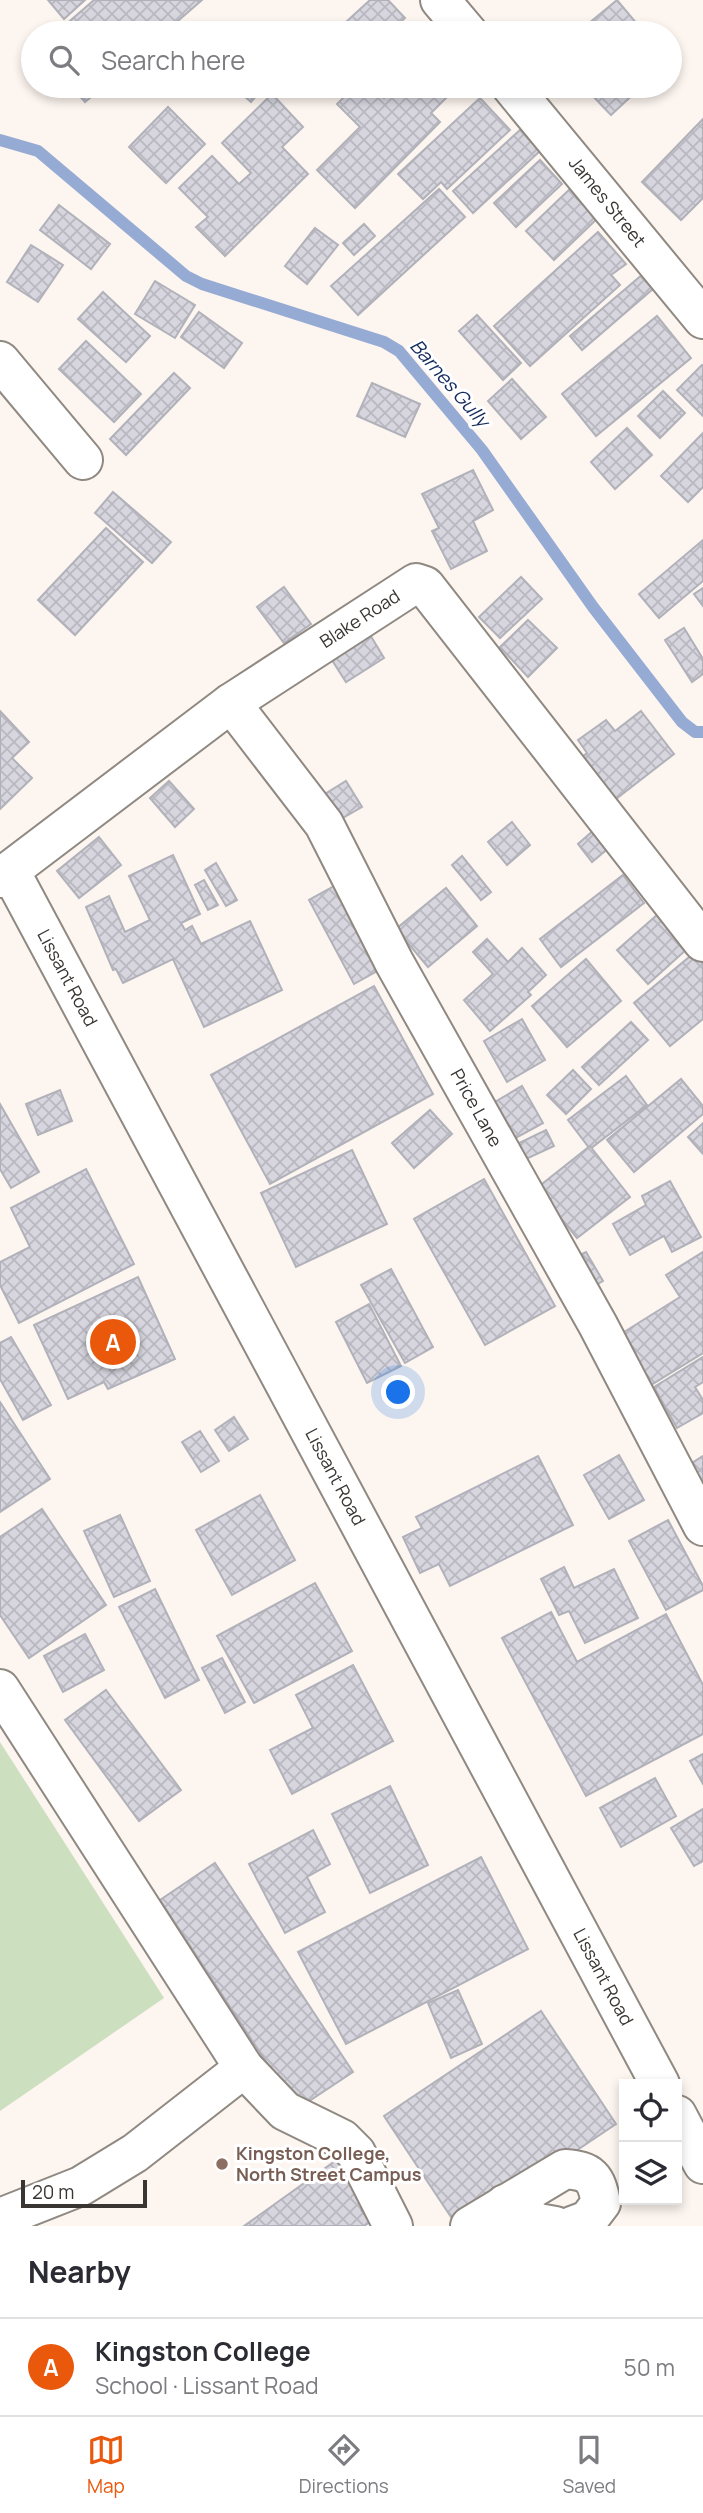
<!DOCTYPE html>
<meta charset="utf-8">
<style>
body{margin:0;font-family:Manrope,sans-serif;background:#f7f7f7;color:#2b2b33}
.controls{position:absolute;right:21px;bottom:21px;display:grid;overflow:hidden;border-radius:0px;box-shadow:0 4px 10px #0003}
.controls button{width:63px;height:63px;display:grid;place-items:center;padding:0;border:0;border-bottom:2px solid #e1e1e2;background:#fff;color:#2b2b33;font:35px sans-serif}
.scale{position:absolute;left:21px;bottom:18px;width:126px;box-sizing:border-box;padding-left:7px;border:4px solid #383532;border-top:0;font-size:19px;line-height:24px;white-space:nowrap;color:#383532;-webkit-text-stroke:5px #fff;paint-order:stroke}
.you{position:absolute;left:399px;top:1393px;width:24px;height:24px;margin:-18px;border:5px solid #fff;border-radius:50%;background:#1a73e8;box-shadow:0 0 0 10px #1a73e833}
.badge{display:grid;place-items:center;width:46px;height:46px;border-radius:50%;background:#ea580c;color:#fff;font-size:23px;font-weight:700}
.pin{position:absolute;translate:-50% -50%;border:4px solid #fff;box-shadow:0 2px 7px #0006}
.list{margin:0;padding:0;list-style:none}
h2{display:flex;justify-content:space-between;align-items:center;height:91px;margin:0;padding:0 28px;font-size:30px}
h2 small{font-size:23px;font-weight:400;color:#7c7c81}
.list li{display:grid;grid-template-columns:46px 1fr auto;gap:21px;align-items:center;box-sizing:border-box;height:98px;padding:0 28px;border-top:2px solid #e1e1e2}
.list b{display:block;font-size:26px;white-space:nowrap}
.list p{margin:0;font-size:23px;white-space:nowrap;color:#7c7c81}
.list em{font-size:23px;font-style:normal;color:#7c7c81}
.icon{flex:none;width:38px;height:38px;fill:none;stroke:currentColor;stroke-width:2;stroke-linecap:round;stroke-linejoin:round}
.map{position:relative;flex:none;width:703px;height:2226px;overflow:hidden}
.search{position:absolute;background:#fff;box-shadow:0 4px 10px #0003;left:21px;right:21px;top:21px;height:77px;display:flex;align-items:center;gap:18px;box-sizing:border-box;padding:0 24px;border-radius:38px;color:#7c7c81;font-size:26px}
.sheet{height:189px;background:#fff}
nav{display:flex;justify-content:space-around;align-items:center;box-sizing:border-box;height:98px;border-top:2px solid #e1e1e2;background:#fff;font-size:19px;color:#7c7c81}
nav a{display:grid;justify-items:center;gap:4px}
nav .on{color:#ea580c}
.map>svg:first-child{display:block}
.grass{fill:#ccdfbf}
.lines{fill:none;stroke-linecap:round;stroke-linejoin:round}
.stream{stroke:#96abd4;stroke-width:12}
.building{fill:url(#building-cross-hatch);stroke:#b1b1ba;stroke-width:2}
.minor-casing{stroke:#8f8982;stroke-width:42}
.minor{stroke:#fff;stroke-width:38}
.education-dot{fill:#8d6e63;stroke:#fff;stroke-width:2.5}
.labels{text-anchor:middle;stroke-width:6;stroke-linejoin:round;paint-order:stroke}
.street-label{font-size:18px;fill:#383532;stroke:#fff}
.education-label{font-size:18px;font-weight:bold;fill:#785e54;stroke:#fff;text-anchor:start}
.water-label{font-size:19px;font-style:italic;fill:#132a5c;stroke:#fff}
</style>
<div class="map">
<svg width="703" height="2226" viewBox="0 0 703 2226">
<defs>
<pattern id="building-cross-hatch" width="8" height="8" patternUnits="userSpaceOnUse" patternTransform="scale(1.75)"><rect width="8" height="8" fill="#d7d6df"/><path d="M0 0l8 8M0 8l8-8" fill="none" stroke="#b9b8c0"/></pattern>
</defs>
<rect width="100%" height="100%" fill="#fdf5ef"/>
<path class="grass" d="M0 1742 164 1998 0 2111Z"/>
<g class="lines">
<path class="stream" d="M0 140 38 151 186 276 202 284 384 342 399 351 482 450 593 607 682 722 695 732H703"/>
</g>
<g class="building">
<path d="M48 0H85L64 19Z"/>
<path d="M94 0H202L164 33H56Z"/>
<path d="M370 0H388L405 18 389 33H334Z"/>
<path d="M617 0 638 25 627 33H577Z"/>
<path d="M71 86H104L85 102Z"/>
<path d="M233 86H265L251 102Z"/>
<path d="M355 86H371L384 98 396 86H458L431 113 440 122 355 208 317 170 360 127 337 104Z"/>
<path d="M593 86H642L611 115 588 91Z"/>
<path d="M272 94 303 127 282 147 308 174 225 256 196 227 208 217 179 188 212 156 239 184 251 173 222 143Z"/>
<path d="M480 98 510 130 447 189 441 182 423 199 398 174Z"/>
<path d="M168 107 205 144 166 183 129 147Z"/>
<path d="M703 119V198L681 220 642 182Z"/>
<path d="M520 130 540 151 473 213 453 191Z"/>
<path d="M540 160 562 184 516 227 494 203Z"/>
<path d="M572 187 600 216 554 260 526 231Z"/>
<path d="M439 189 465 217 358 315 331 286Z"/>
<path d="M59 205 110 244 91 269 40 230Z"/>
<path d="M364 224 375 236 354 255 343 243Z"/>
<path d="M315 228 338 245 307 284 285 266Z"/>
<path d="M598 232 626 264 611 275 620 285 530 366 494 326Z"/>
<path d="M31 245 63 265 38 302 7 282Z"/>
<path d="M643 274 654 288 582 350 570 336Z"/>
<path d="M155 281 195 305 175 338 135 314Z"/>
<path d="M103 292 150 336 126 362 78 319Z"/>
<path d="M199 312 242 343 224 368 181 337Z"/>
<path d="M477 315 521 363 503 380 459 331Z"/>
<path d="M657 316 691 358 596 436 562 394Z"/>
<path d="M86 341 141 394 114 422 59 369Z"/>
<path d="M702 365 703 366V416L677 390Z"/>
<path d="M174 373 190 388 126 455 110 439Z"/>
<path d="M512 379 546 417 521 439 488 401Z"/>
<path d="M372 383 420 404 405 437 357 416Z"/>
<path d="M663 391 685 413 660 438 638 416Z"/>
<path d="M627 428 652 455 615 489 591 462Z"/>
<path d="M703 433V487L688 502 661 476Z"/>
<path d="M473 470 493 510 473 521 487 551 451 569 432 531 439 528 422 494Z"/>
<path d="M113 492 171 542 152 563 95 513Z"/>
<path d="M106 528 143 562 75 635 38 600Z"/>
<path d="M703 540V581L659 618 639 594Z"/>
<path d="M521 577 542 599 500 638 479 617Z"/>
<path d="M284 587 311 624 284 643 257 607Z"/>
<path d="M703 588V606L694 594Z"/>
<path d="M528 620 557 648 528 677 500 647Z"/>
<path d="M684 628 703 659V674L692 682 665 640Z"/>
<path d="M369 633 384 658 346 682 330 657Z"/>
<path d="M0 711 29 742 12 758 32 778 0 809Z"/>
<path d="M641 711 674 754 603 809 570 766 587 753 578 740 606 720 615 731Z"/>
<path d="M169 781 194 809 175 827 150 798Z"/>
<path d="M346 781 362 807 336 822 320 797Z"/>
<path d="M512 822 530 845 507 865 488 842Z"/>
<path d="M602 823 617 841 592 862 578 844Z"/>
<path d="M99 837 121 865 79 898 57 871Z"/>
<path d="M173 855 200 914 181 923 185 930 192 926 201 944 250 921 282 990 204 1027 173 959 123 983 116 969 113 970 86 907 109 896 125 932 150 920 129 876Z"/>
<path d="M462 856 491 892 481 900 452 865Z"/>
<path d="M216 863 237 900 226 906 205 870Z"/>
<path d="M623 875 644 903 561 967 540 939Z"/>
<path d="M204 880 218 905 208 910 195 885Z"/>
<path d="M334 886 379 970 354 984 309 900Z"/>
<path d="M446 888 477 926 428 967 396 929Z"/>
<path d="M657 915 687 949 648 984 617 950Z"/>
<path d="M487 939 508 962 522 948 546 975 528 992 531 995 490 1031 464 1000 493 974 473 952Z"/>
<path d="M694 953 703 964V1019L670 1046 634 1003Z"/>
<path d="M586 959 621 1001 567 1047 532 1006Z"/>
<path d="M374 986 433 1094 270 1184 211 1075Z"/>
<path d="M522 1019 545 1060 507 1082 484 1041Z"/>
<path d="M631 1022 648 1040 599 1085 582 1067Z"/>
<path d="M573 1070 591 1089 566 1114 547 1095Z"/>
<path d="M626 1076 647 1105 590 1149 568 1120Z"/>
<path d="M681 1079 703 1106V1114L634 1172 607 1140Z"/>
<path d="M522 1086 543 1123 514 1139 493 1103Z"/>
<path d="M60 1090 72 1121 38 1135 26 1104Z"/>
<path d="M0 1104 39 1172 11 1188 0 1169Z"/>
<path d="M430 1110 452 1134 414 1168 392 1143Z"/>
<path d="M703 1123V1154L688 1137Z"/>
<path d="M546 1130 554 1146 524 1160 517 1144Z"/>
<path d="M590 1146 630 1197 577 1238 537 1188Z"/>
<path d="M352 1150 387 1224 296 1267 261 1193Z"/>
<path d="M86 1169 134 1264 19 1323 0 1285V1262L30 1247 11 1208Z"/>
<path d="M484 1179 555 1306 485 1345 414 1219Z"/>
<path d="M670 1181 701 1237 672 1252 664 1236 630 1255 613 1224 646 1205 642 1196Z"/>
<path d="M586 1252 603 1281 591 1288 574 1258Z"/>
<path d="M703 1252V1353L646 1388 616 1337 680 1297 666 1275Z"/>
<path d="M391 1269 433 1347 405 1363 361 1285Z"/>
<path d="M138 1277 175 1359 108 1389 104 1382 68 1399 34 1325Z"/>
<path d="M369 1304 401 1366 367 1383 336 1322Z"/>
<path d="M11 1337 51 1405 23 1420 0 1379V1343Z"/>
<path d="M703 1357V1382L695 1387 703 1400V1413L677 1428 654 1387Z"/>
<path d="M0 1402 50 1479 0 1512Z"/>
<path d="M234 1417 248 1439 229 1451 215 1430Z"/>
<path d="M200 1431 219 1461 201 1472 182 1442Z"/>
<path d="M619 1455 644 1500 609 1519 584 1475Z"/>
<path d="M538 1456 573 1525 450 1586 439 1564 420 1573 403 1537 422 1528 416 1517Z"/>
<path d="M703 1456V1493L687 1466Z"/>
<path d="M260 1495 295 1560 232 1595 196 1530Z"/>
<path d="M42 1509 106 1605 29 1658 0 1615V1537Z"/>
<path d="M120 1515 150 1581 114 1597 84 1531Z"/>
<path d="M668 1520 703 1586V1590L666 1610 629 1541Z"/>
<path d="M564 1567 574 1588 614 1569 638 1618 585 1643 569 1611 559 1615 541 1579Z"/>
<path d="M315 1583 352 1651 254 1703 217 1636Z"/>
<path d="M155 1589 199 1680 165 1698 119 1607Z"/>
<path d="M551 1612 577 1662 666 1614 703 1685V1734L586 1796 502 1638Z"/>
<path d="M85 1634 104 1670 63 1692 44 1656Z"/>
<path d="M222 1658 245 1702 225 1713 202 1668Z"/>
<path d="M353 1665 393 1741 292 1794 270 1750 313 1728 296 1695Z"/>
<path d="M106 1690 181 1790 139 1821 65 1720Z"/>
<path d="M703 1754V1784L690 1761Z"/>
<path d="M655 1778 676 1816 621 1847 600 1808Z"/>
<path d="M390 1786 428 1865 370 1893 332 1814Z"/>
<path d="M703 1809V1861L694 1866 671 1828Z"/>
<path d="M313 1830 330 1864 307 1877 325 1912 285 1933 249 1864Z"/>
<path d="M481 1857 528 1949 346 2044 298 1952Z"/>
<path d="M215 1863 353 2072 297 2109 160 1900Z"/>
<path d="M458 1990 482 2044 451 2058 428 2003Z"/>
<path d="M541 2011 616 2124 464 2226H457L384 2116Z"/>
<path d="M345 2154 377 2198 361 2210 370 2222 364 2226H244Z"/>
</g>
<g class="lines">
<defs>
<g id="minor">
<path d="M440 0 468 33"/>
<path d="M511 86 703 319"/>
<path d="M0 361 83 460"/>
<path d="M231 703 324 824 394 962 598 1325 703 1526"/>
<path d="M10 871 660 2084"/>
<path d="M0 878 231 703 416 583 425 586 703 942"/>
<path d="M0 1689 244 2068 135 2153 81 2186 0 2218"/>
<path d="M244 2068 285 2111 342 2139 356 2153 393 2226"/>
<path d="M677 2115 703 2164"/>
<path d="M505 2204 538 2223 555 2226"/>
<path d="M470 2226 565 2169C591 2171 596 2177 601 2203L588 2220 572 2226"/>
</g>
</defs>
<use href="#minor" class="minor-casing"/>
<use href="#minor" class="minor"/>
</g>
<circle class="education-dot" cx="222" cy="2164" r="7"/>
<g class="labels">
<g class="street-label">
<text transform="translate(607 202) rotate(51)" y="6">James Street</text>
<text transform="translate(360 619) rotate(-33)" y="6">Blake Road</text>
<text transform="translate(67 978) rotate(62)" y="6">Lissant Road</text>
<text transform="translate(476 1108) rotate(61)" y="6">Price Lane</text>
<text transform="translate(335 1477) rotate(62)" y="6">Lissant Road</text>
<text transform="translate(603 1977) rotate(62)" y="6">Lissant Road</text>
</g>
<g class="education-label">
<text x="236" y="2160">Kingston College,<tspan x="236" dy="21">North Street Campus</tspan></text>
</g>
<g class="water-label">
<text transform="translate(450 383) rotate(49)" y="7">Barnes Gully</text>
</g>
</g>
</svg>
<div class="controls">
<button><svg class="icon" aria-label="locate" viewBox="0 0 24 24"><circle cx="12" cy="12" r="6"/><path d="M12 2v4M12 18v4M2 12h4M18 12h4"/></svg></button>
<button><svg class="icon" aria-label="layers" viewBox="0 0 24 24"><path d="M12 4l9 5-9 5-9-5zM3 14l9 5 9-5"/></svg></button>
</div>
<div class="scale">20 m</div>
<div class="you"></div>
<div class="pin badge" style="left:113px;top:1342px">A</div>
<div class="search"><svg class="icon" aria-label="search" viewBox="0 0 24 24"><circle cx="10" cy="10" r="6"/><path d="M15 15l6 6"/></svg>Search here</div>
</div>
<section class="sheet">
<h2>Nearby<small></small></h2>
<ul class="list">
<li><span class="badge">A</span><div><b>Kingston College</b><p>School · Lissant Road</p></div><em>50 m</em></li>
</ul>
</section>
<nav>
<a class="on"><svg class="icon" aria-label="map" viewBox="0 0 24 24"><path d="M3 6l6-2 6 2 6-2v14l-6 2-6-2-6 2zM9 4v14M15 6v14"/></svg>Map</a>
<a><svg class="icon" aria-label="directions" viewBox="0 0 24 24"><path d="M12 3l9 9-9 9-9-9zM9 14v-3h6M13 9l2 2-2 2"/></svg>Directions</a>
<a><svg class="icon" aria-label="saved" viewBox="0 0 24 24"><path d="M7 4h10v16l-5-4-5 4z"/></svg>Saved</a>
</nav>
